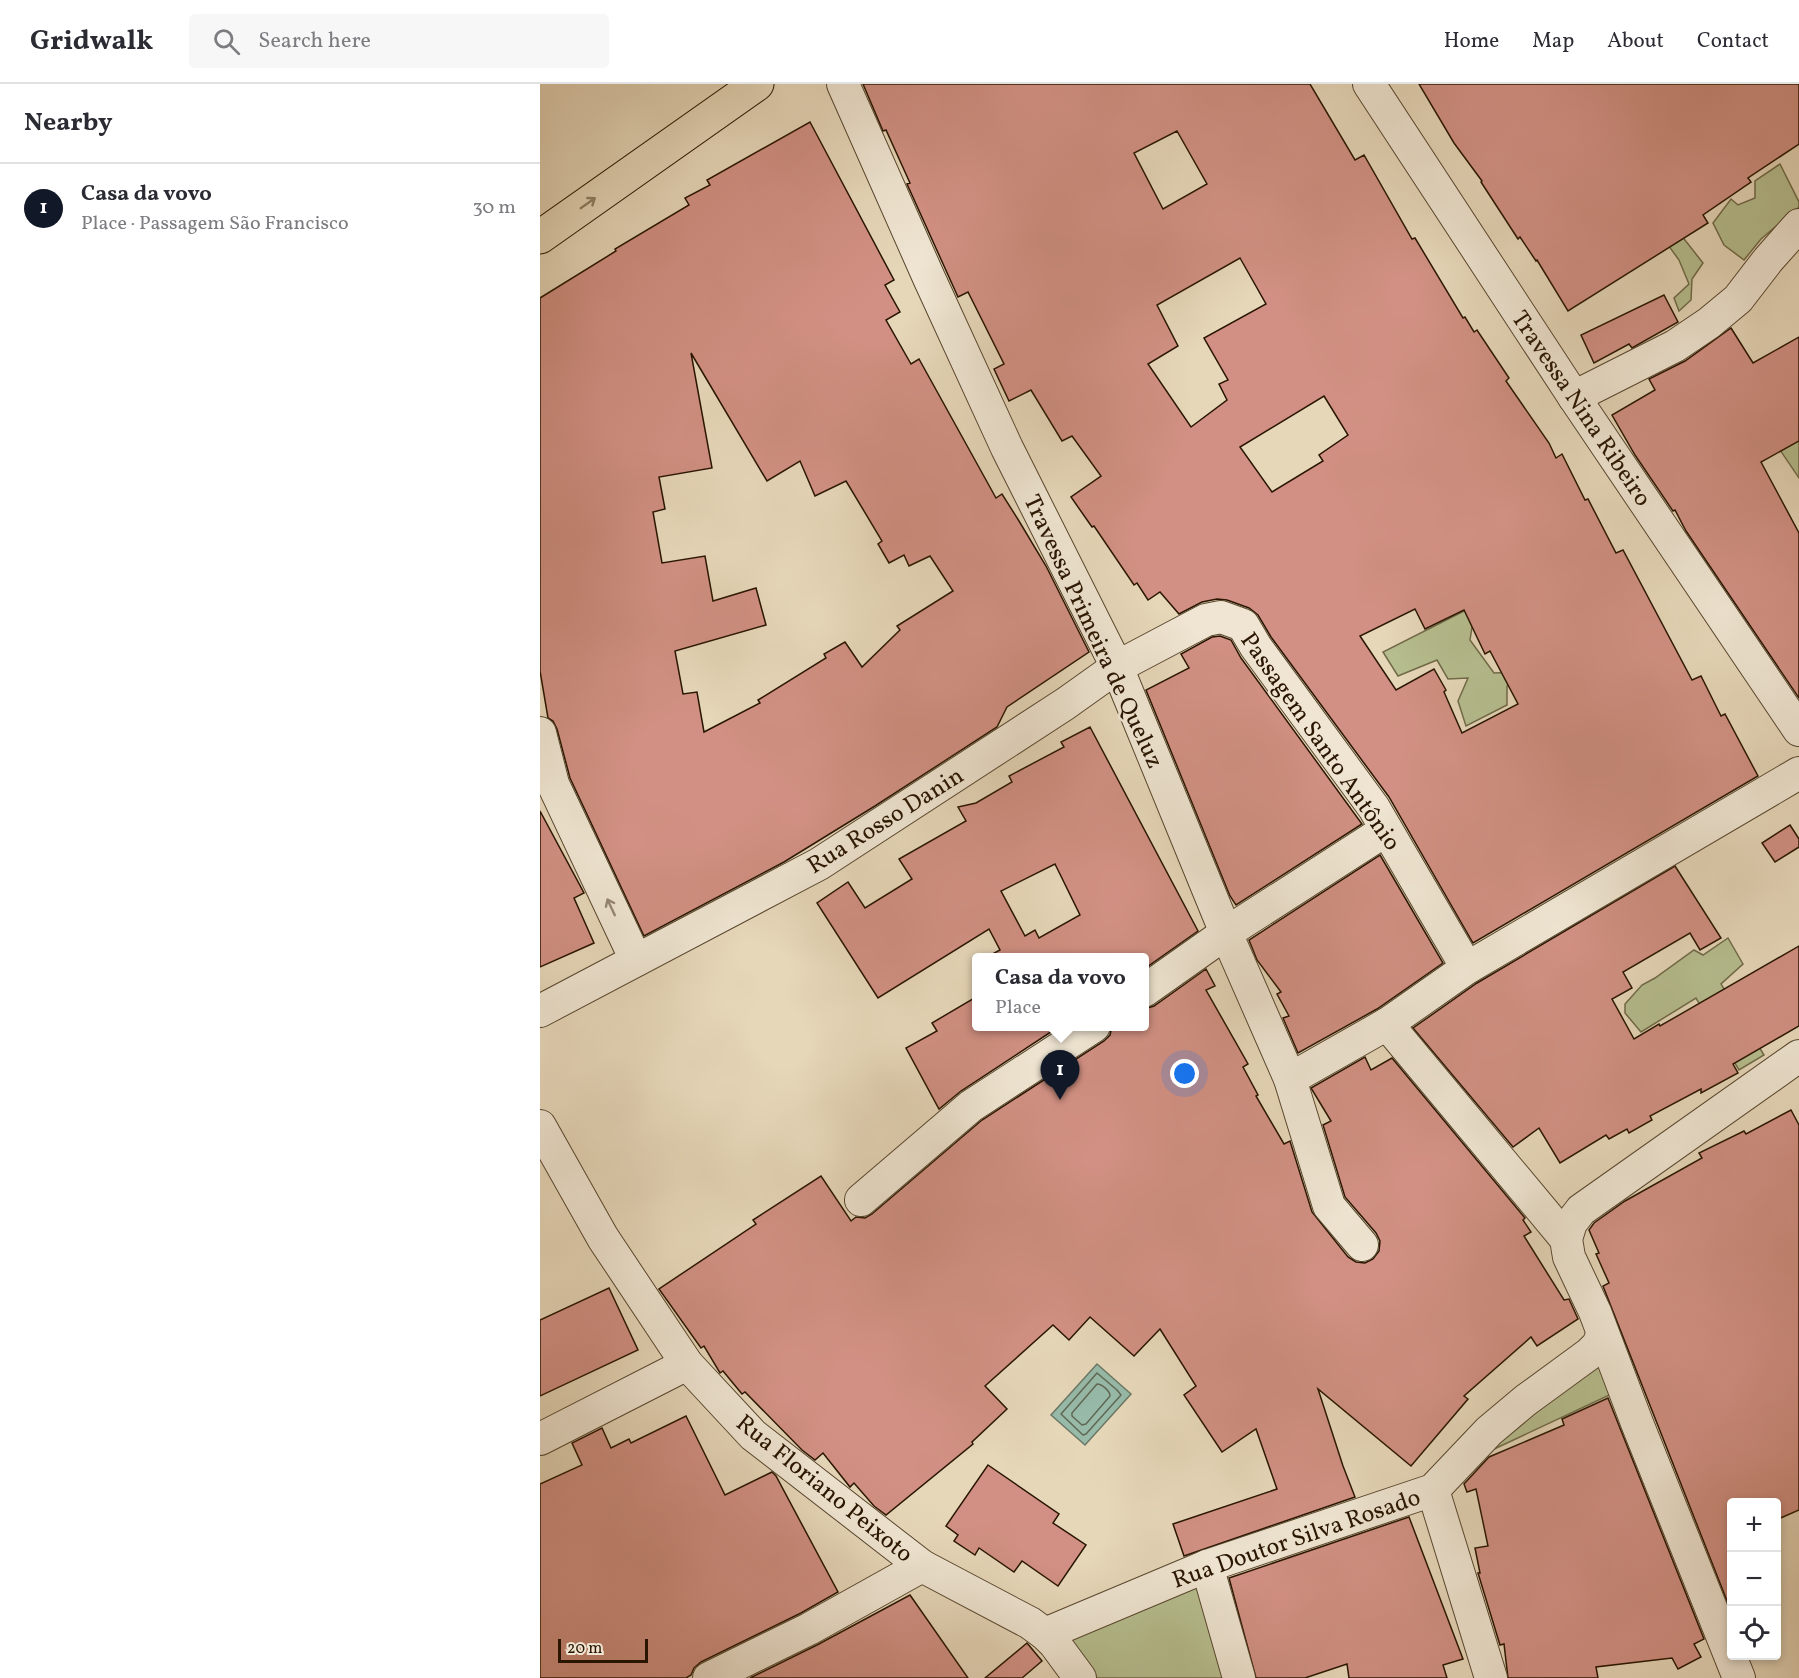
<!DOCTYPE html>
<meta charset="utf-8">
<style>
body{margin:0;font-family:Vollkorn,serif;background:#f7f7f7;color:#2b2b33}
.controls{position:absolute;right:18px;bottom:18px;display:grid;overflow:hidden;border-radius:6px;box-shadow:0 3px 9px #0003}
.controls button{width:54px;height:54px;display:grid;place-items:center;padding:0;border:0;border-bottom:2px solid #e1e1e2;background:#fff;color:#2b2b33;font:30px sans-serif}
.scale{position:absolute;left:18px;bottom:15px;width:90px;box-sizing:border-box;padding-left:6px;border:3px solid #291500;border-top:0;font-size:16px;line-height:21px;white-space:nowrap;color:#291500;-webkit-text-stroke:4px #efe5d2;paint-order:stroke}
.you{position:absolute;left:645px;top:990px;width:21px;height:21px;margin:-15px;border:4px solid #fff;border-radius:50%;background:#1a73e8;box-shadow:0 0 0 9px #1a73e833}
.badge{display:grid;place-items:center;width:39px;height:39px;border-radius:50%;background:#111827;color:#fff;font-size:20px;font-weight:700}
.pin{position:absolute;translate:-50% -50px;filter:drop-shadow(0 2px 3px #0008)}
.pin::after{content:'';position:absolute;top:32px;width:21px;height:18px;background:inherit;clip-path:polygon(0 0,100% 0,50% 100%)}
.popup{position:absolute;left:432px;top:869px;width:177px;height:78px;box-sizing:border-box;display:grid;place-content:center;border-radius:6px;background:#fff;filter:drop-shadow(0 2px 4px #0005);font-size:20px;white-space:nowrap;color:#7c7c81}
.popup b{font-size:22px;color:#2b2b33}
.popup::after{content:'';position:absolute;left:50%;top:100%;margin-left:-12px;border:12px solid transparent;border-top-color:#fff}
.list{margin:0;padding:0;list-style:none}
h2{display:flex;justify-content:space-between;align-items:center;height:78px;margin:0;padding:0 24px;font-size:26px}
h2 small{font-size:20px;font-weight:400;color:#7c7c81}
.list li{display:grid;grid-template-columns:39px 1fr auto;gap:18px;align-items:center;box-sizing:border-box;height:90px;padding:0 24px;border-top:2px solid #e1e1e2}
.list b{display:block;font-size:22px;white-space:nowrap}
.list p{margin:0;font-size:20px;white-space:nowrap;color:#7c7c81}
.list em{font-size:20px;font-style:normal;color:#7c7c81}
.icon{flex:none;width:33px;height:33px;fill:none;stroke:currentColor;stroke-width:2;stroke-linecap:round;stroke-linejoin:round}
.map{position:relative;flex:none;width:1259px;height:1594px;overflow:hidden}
header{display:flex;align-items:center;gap:36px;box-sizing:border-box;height:84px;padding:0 30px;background:#fff;border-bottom:2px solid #e1e1e2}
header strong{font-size:28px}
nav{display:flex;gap:33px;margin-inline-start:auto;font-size:21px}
.search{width:420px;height:54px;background:#f7f7f7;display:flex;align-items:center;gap:15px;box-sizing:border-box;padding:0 21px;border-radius:6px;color:#7c7c81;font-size:22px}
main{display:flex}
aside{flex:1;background:#fff}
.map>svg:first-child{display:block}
.green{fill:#b6be8f;stroke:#706a48;stroke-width:1.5}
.water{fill:#97baa9;stroke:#6b7865;stroke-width:1.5}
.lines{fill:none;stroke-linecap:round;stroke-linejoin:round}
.shore{stroke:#606854;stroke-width:1.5}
.building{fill:#d19083;stroke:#291500;stroke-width:1.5;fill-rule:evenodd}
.street-casing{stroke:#58462e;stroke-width:34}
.primary-casing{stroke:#291500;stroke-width:35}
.street{stroke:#efe5d2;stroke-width:32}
.primary{stroke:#e6d7b9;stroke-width:33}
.oneway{stroke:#918066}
.oneway2{stroke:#968774}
.labels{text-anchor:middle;stroke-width:5;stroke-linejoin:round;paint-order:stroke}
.street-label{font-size:24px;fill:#291500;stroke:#efe5d2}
</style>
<header>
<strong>Gridwalk</strong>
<div class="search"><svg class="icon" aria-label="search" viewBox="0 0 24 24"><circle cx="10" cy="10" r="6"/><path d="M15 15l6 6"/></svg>Search here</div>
<nav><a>Home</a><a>Map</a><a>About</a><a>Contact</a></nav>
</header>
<main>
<aside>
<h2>Nearby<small></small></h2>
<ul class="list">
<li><span class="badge">1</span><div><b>Casa da vovo</b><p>Place · Passagem São Francisco</p></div><em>30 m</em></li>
</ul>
</aside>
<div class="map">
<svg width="1259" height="1594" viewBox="0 0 1259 1594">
<rect width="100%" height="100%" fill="#e6d7b9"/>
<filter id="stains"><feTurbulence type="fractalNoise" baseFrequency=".00333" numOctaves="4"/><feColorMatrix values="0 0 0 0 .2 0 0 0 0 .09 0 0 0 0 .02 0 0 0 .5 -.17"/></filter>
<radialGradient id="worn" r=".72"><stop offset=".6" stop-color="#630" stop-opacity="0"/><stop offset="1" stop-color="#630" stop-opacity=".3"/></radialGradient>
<g class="green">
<path d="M1240 80 1259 118V123L1221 155 1204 176 1184 161 1173 139 1191 115 1198 121 1215 114V97Z"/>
<path d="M1141 151 1163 179 1152 195 1151 216 1139 227 1134 214 1149 200 1139 176 1128 161Z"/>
<path d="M1217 332 1259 347V394Z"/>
<path d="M926 526 933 537 930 556 954 589 983 588 967 602V621L926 642 918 617 928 594 908 595 897 576 858 592 843 568Z"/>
<path d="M1188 854 1203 880 1181 900 1224 971 1199 986 1156 914 1101 948 1085 929V920L1102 901 1115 894 1154 866 1163 871Z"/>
<path d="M1061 1279 1078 1307 935 1374Z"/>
<path d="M662 1497 691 1594H551L518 1552Z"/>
</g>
<path class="water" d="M557 1280 591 1310 545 1361 511 1331Z"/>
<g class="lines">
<g class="shore">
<path d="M557 1289 577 1306 581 1311 546 1350 543 1351 521 1330Z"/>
<path d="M557 1300C562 1300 570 1307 570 1312L546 1340 542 1341 532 1332V1329Z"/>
</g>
</g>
<g class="building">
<path d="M323 0H770L815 76 824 71 872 155 875 154 923 234 925 233 934 248 937 246 969 294 966 297 1009 359 1016 374 1022 370 1045 416 1048 415 1076 469 1083 466 1152 596 1161 592 1181 632 1185 630 1218 692 933 859 849 713 731 553 718 531 709 524 687 516 677 515 662 518 639 530 620 508 608 516 597 499 594 501 554 442 552 443 531 413 561 392 532 352 522 357 491 306 469 317 454 285 464 280 428 208 418 213 367 100 370 99 346 46 343 47ZM637 47 667 100 623 125 594 69ZM700 174 726 220 664 254 688 296 679 300 687 316 651 343 608 280 638 262 617 221ZM784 312 808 351 779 371 783 377 732 408 700 363ZM875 525 885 545 924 526 945 570 950 567 978 620 922 649 904 608 906 606 894 585 856 606 820 552Z"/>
<path d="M879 0H1259V60L1208 94 1211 98 1163 131 1168 139 1028 227 997 176 996 177 980 153 978 155 941 98 942 97 914 59Z"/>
<path d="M270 38 354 196 345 201 360 228 346 236 371 280 379 275 456 414 462 410 479 437 506 482 549 568 467 623 457 643 335 722 244 778 104 852 30 694 17 645 13 637 8 634 0 587V214L76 167 75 165 149 121 145 114 170 101 167 96ZM151 269 227 397 260 377 275 412 306 397 342 457 338 460 349 479 364 471 369 482 390 472 413 507 357 542 360 546 322 583 305 558 284 570 286 574 218 616 220 619 164 648 157 608 143 610 135 567 226 541 216 504 173 517 165 472 122 479 113 428 125 425 119 393 172 384Z"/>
<path d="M1124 211 1138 238 1092 264 1089 260 1054 279 1041 251Z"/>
<path d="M1191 244 1213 279 1259 253V357L1221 378 1259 449V614L1146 447 1135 426 1133 427 1095 371 1072 331 1115 306 1109 295 1145 277Z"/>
<path d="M680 552 691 556 701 574 822 740 696 821 690 812 606 606 649 584 641 570 672 553Z"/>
<path d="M550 643 658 847 604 885V873H447L460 866 449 845 338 914 277 819 308 798 325 824 372 795 359 775 426 737 418 723 436 719 472 698 469 692 524 663 521 658ZM515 780 540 831 499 854 495 846 485 852 461 807Z"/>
<path d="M0 727 44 809 34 814 54 859 0 883Z"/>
<path d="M1250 741 1259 755V763L1235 778 1222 759Z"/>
<path d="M840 771 903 879 837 925 758 969 743 934 749 932 737 910 741 908 717 876 709 856Z"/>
<path d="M1135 782 1181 854 1160 866 1150 849 1083 888 1092 904 1072 915 1094 955 1119 940 1120 942 1259 862V942L1193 980 1198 989 1161 1009V1005L1110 1032 1112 1036 1089 1049 1087 1045 1069 1055 1066 1051 1020 1079 999 1044 973 1063 873 944 937 899Z"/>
<path d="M666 885 675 902 666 906 708 980 703 983 718 1011 716 1012 744 1060 750 1057 772 1128 808 1173 816 1178 825 1179 833 1175 839 1167 840 1157 836 1149 805 1113 783 1041 791 1037 771 1004 825 973 831 986 852 974 985 1134 983 1136 991 1148 984 1152 1024 1216 1029 1215 1038 1235 997 1262 991 1253 924 1312 928 1315 871 1382 778 1305 803 1382 815 1413 644 1472 633 1440 737 1405 716 1345 682 1368 644 1311 656 1302 620 1245 594 1272 550 1233 529 1256 513 1241 445 1302 467 1325 432 1358 433 1360 346 1431 334 1422 314 1399 310 1403 283 1369 275 1376 262 1366 205 1308 202 1310 183 1287 180 1289 164 1262 161 1264 119 1205 216 1140 213 1136 281 1092 311 1137 316 1133 325 1134 332 1130 442 1036 564 957 570 951 572 942H604V925L614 922Z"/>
<path d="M436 913V942H520L421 1007 399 1025 366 964 397 947 392 939Z"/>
<path d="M1251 1026 1259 1041V1426L1236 1436V1419H1191V1527L1063 1202 1069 1199 1056 1170 1059 1169 1049 1146 1054 1139 1085 1117 1162 1074 1159 1069 1204 1047 1206 1050Z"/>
<path d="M69 1204 98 1266 0 1312V1236Z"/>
<path d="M1068 1314 1164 1555 1154 1560 1161 1573 1138 1585 1132 1574 1056 1583 1058 1594H968L964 1560 960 1561 938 1489H940L935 1464 948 1462 936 1405 927 1408 924 1400 949 1373 1024 1341 1022 1335Z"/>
<path d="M146 1332 185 1411 232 1388 236 1392 298 1508 261 1529 161 1578 154 1584 151 1591 146 1594H0V1400L42 1381 32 1359 62 1344 71 1364 89 1355 91 1359Z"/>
<path d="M448 1381 519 1430 513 1439 546 1461 518 1502 482 1477 474 1488 439 1464 435 1471 414 1457 418 1451 406 1442Z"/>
<path d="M869 1433 923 1575 903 1581 907 1594H809L807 1580 765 1594H716L689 1494Z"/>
<path d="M370 1511 428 1594H210L277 1561Z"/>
<path d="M487 1559 502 1577 482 1594H445Z"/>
</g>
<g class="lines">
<defs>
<g id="street">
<path d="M303 0 389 194 467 364 577 583 686 849 750 995 789 1122 822 1161"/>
<path d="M829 0 1034 313 1259 646"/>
<path d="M1034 313 1135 262 1169 239 1198 215 1228 176 1259 141"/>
<path d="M0 649 13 700 96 876"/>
<path d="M604 907 686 849 846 746"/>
<path d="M0 927 279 780 525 620 577 583 666 536 681 533 703 541 716 563 834 724 927 884"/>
<path d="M847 940 1026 1155"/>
<path d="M750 995 847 940 927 884 1259 689"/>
<path d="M0 1042 63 1154 147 1280 213 1351 382 1482 490 1539 505 1550 515 1560 540 1594"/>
<path d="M321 1116 431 1022 554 942"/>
<path d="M0 1355 147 1280"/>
<path d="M893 1406 951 1594"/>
<path d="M667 1482 699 1594"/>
<path d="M505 1550 667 1482 893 1406 949 1347 986 1316 1049 1270 1058 1261 1062 1251"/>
<path d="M169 1594 269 1545 382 1482"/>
<path d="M1199 1594 1097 1339 1055 1228 1029 1173 1026 1155 1031 1139 1041 1126 1259 972"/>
</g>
<path id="primary" d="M0 153 217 0"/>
</defs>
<use href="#street" class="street-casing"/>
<use href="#primary" class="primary-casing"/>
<use href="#street" class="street"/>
<use href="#primary" class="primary"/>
</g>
<defs><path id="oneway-shaft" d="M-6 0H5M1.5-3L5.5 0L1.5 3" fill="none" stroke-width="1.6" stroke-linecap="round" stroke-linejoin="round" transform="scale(1.5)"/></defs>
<use class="oneway" href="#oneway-shaft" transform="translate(48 119) rotate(-35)"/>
<use class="oneway2" href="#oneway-shaft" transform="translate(71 823) rotate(-115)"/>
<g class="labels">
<g class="street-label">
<text transform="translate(1042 324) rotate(56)" y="8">Travessa Nina Ribeiro</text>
<text transform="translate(554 547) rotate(65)" y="8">Travessa Primeira de Queluz</text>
<text transform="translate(781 657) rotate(55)" y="8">Passagem Santo Antônio</text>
<text transform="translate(345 736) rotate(-32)" y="8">Rua Rosso Danin</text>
<text transform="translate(285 1404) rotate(39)" y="8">Rua Floriano Peixoto</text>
<text transform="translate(756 1454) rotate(-19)" y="8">Rua Doutor Silva Rosado</text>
</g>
</g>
<rect width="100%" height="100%" filter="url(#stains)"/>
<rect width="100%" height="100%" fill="url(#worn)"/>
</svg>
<div class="controls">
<button>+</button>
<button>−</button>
<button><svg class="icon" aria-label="locate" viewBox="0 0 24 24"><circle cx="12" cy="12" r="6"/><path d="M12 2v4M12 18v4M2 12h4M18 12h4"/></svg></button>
</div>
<div class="scale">20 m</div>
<div class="you"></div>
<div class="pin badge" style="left:520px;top:1016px">1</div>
<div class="popup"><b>Casa da vovo</b>Place</div>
</div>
</main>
